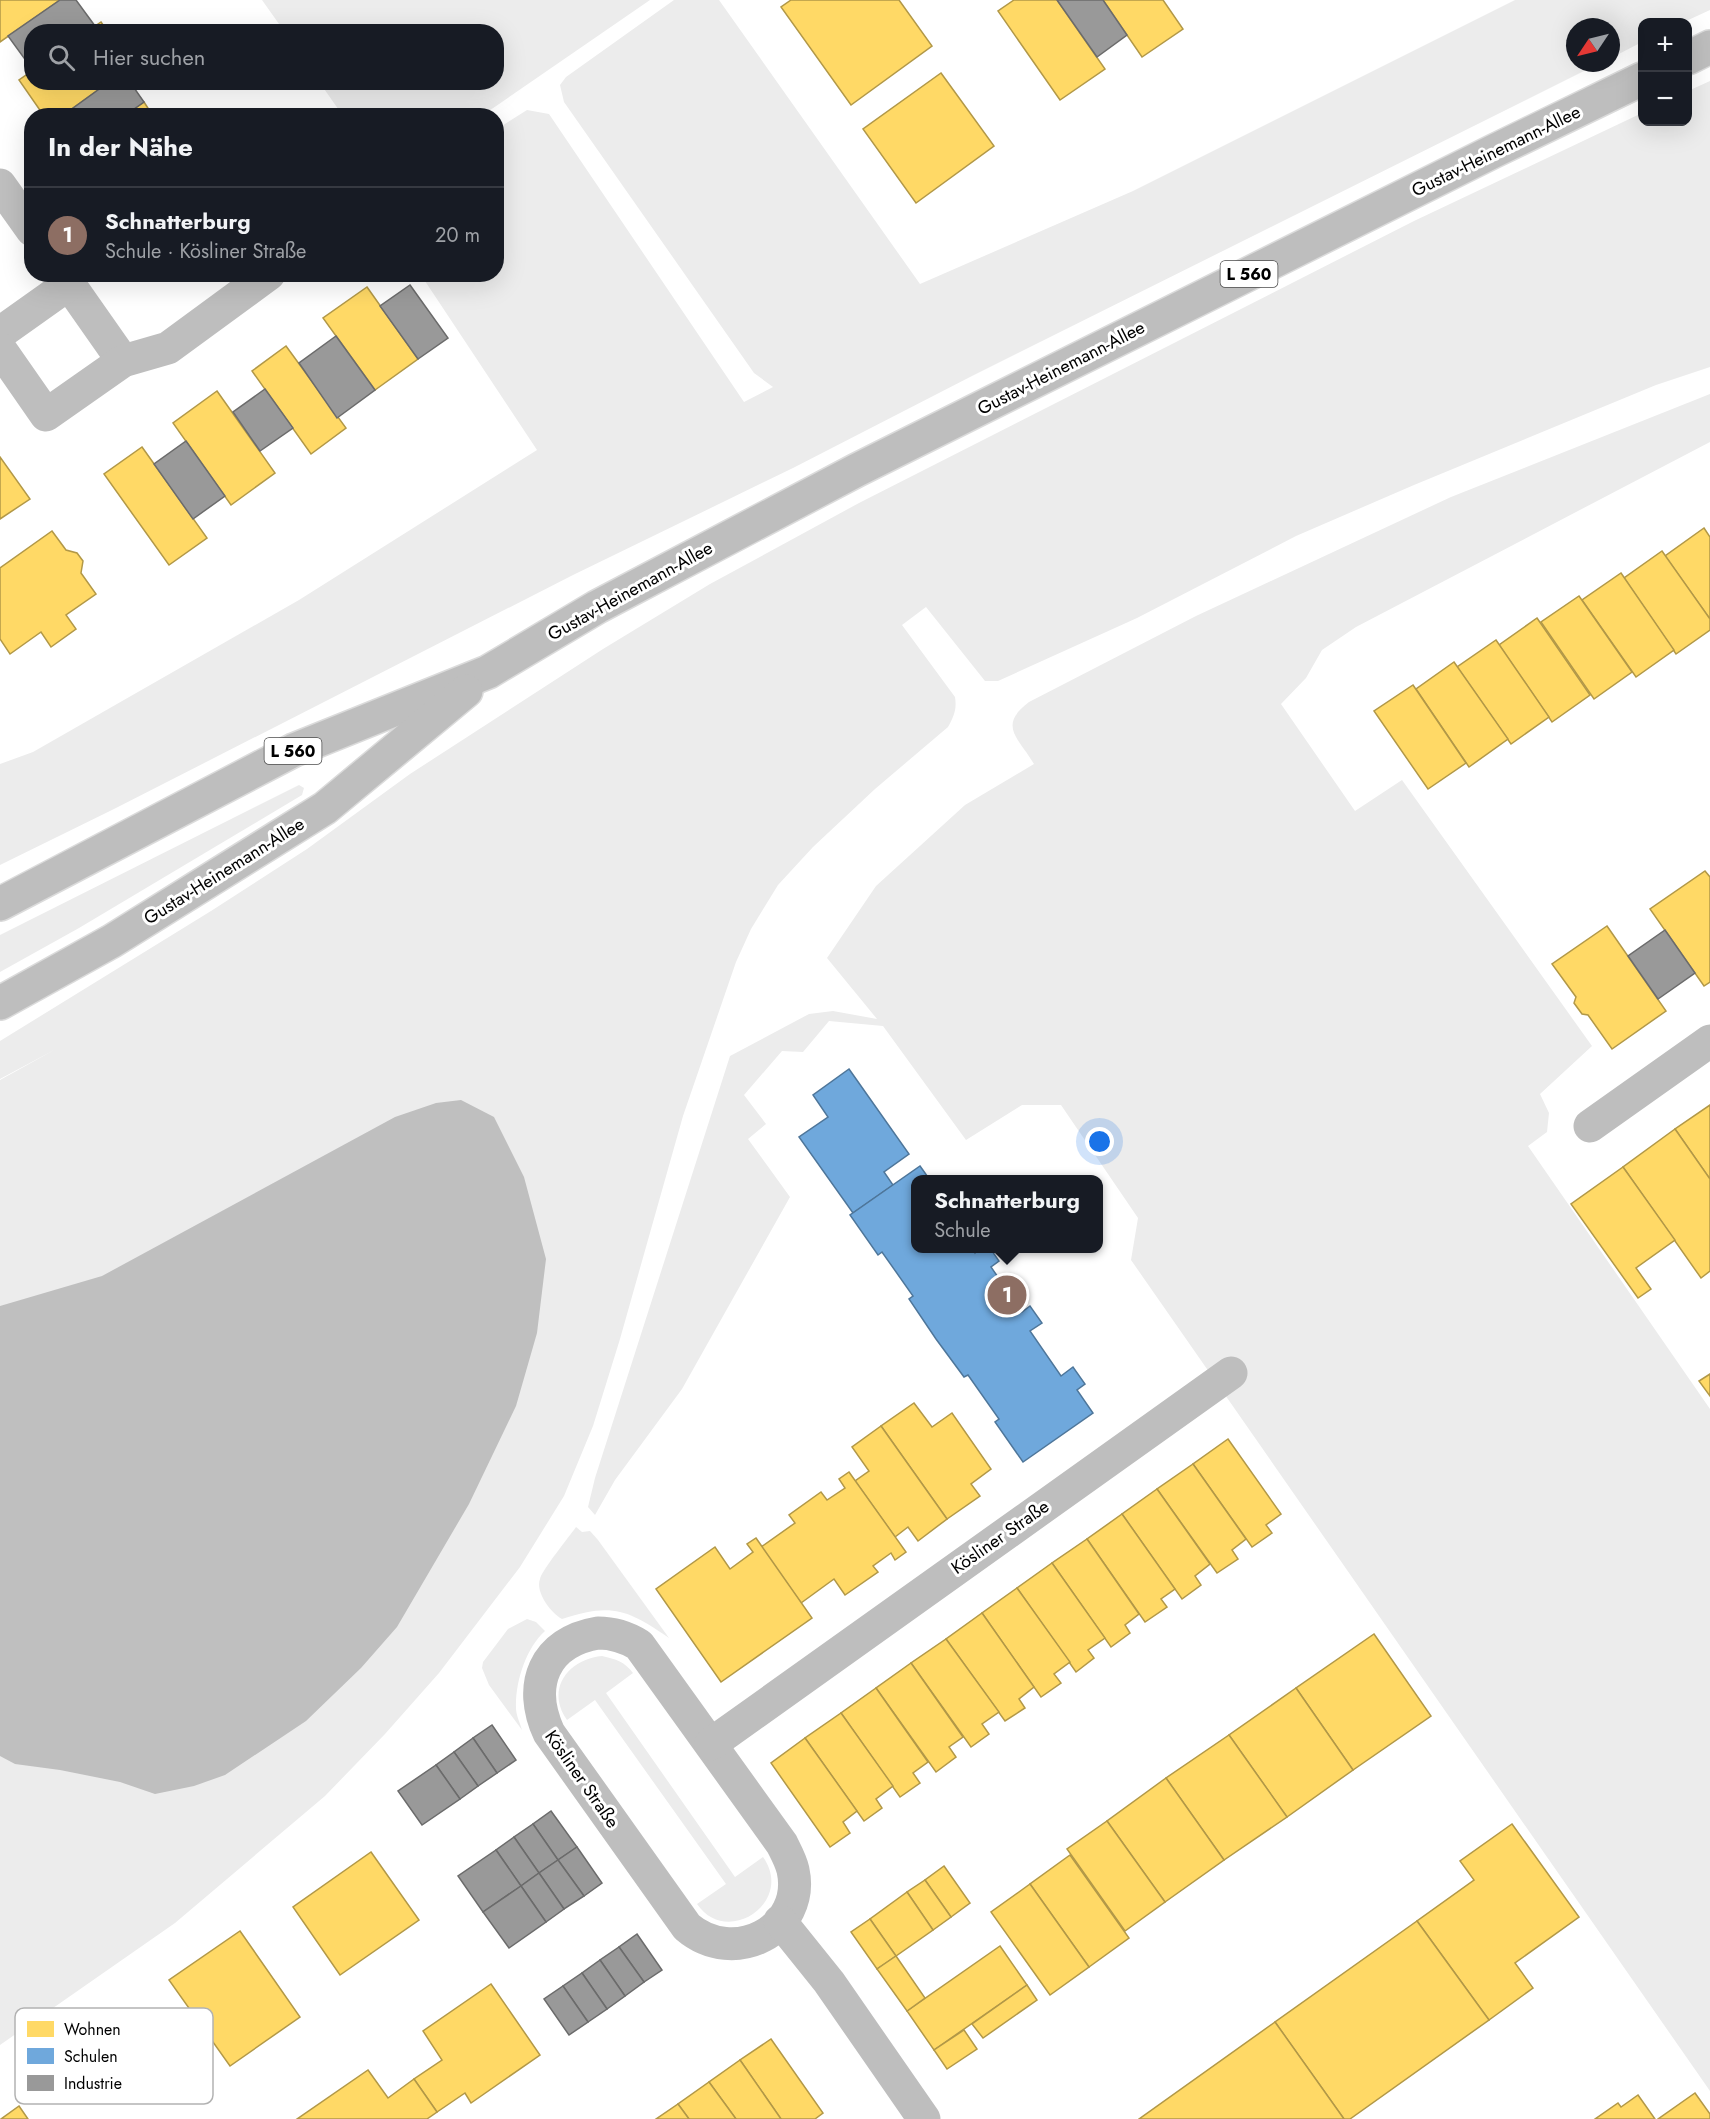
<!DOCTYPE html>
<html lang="de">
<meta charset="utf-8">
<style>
body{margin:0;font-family:Jost,sans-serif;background:#242831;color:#f1f3f6}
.controls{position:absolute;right:18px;top:18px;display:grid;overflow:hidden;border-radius:12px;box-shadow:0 6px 24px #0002}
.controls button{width:54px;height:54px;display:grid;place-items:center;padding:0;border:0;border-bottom:2px solid #363941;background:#171b24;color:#f1f3f6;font:30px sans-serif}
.compass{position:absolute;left:1566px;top:18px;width:54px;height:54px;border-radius:50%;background:#171b24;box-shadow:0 6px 24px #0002;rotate:235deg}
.you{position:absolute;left:1100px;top:1142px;width:21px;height:21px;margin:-15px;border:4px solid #fff;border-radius:50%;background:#1a73e8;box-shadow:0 0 0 9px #1a73e833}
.badge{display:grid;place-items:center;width:39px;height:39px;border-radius:50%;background:#8c9099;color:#fff;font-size:20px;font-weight:700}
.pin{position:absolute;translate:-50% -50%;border:3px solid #fff;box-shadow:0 2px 6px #0006}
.popup{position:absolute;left:911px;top:1175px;width:192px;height:78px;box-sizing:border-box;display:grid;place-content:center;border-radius:12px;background:#171b24;filter:drop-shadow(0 2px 4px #0005);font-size:20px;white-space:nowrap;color:#9ea1a6}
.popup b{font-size:22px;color:#f1f3f6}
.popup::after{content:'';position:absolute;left:50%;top:100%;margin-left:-12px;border:12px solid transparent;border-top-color:#171b24}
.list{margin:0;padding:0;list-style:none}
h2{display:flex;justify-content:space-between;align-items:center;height:78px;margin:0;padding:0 24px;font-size:26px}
h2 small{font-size:20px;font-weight:400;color:#9ea1a6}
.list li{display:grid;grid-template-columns:39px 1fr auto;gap:18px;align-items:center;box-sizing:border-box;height:96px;padding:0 24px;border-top:2px solid #363941}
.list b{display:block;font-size:22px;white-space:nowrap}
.list p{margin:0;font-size:20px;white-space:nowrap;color:#9ea1a6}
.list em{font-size:20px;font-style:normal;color:#9ea1a6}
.icon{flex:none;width:33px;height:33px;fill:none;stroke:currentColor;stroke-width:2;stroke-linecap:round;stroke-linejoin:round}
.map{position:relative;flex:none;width:1710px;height:2119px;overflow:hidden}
.search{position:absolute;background:#171b24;box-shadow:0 6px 24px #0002;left:24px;top:24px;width:480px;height:66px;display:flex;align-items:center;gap:15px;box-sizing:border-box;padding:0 21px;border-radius:24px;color:#9ea1a6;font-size:22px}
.panel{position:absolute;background:#171b24;box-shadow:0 6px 24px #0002;left:24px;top:108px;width:480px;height:174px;border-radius:24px}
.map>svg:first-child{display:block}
.green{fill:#ececec}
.water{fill:#bfbfbf}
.homes{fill:#ffd966;stroke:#b29847;stroke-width:1.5}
.schools{fill:#6fa8dc;stroke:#4e769a;stroke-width:1.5}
.industry{fill:#999;stroke:#6b6b6b;stroke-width:1.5}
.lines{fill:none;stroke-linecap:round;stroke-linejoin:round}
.primary-casing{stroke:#dbdbdb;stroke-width:36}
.street{stroke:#bebebe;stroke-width:33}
.primary{stroke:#bebebe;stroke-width:33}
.labels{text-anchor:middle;stroke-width:6;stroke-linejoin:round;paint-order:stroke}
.shield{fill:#fff;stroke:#4c4c4c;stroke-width:1.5}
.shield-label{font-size:16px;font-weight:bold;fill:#000}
.street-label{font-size:18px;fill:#000;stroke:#fff}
.key{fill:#fff;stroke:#b2b2b2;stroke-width:1.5}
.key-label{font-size:16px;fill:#000}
</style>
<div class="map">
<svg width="1710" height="2119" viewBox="0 0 1710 2119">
<rect width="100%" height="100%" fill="#fff"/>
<g class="green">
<path d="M262 0H650L483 115 343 116 320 83 496 82V32L284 31Z"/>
<path d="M674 0H719L920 284 1133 191 1515 0H1710V10L1684 22H1642V42L1611 58V27H1575V63H1600L972 376 793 468 573 575 114 809 0 865V764L33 752 299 600 537 450 421 275 496 274 497 129 527 110 549 114 744 402 773 387 754 373 564 102 560 85 566 77Z"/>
<path d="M1710 81V367L1656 385 1414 485 1296 536 1137 618 998 681H985L926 607 902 625 955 697C957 709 954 716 948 727L875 789 813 847 778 885 751 929 736 962 683 1116 620 1339 593 1426 564 1496 520 1567 439 1673 385 1734 325 1796 175 1923 0 2045V1080L56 1049 0 1079V1041L211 911 307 849 410 774 603 649 710 584 859 503 1414 221 1642 113V122H1688V91Z"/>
<path d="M1710 394V442L1356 627 1322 650 1306 678 1281 704 1355 811 1402 780 1592 1046 1540 1094 1549 1113 1547 1132 1528 1146 1710 1409V2091L1131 1260 1138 1218 1061 1105H1022L966 1140 883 1026 829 1021 803 1052 782 1051 744 1095 766 1124 748 1139 790 1197 682 1389 615 1480 595 1515 588 1507 595 1478 730 1056 809 1014 833 1011 877 1019 827 958 876 886 965 805 1034 764C1019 738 997 726 1029 702L1196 616 1451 497Z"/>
<path d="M299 785 304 788 302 795 79 928 0 972V935Z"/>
<path d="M576 1527 582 1532 590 1531 598 1540 669 1638C627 1609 611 1603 562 1619 551 1613 535 1592 540 1579 542 1570 569 1537 576 1527Z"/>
<path d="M527 1619 536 1622 545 1631C526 1648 515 1682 516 1708 516 1715 520 1723 522 1730L489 1685 482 1668 483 1662 508 1629Z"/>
<path d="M602 1656C616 1659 625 1662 633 1673L606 1693 735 1877 763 1857C795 1902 727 1948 697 1904L726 1884 595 1700 567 1720C545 1689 569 1659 602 1656Z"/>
</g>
<path class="water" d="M461 1100 494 1117 524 1177 546 1259 537 1333 516 1406 469 1504 397 1627 361 1668 306 1721 225 1775 194 1786 155 1794 120 1782 60 1770 15 1764 0 1756V1306L102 1276 395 1117 436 1103Z"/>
<g class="homes">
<path d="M0 0H60L0 42Z"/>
<path d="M791 0H899L932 46 851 105 781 7Z"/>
<path d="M1014 0H1057L1105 69 1060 100 998 11Z"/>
<path d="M1103 0H1163L1183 29 1142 57Z"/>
<path d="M101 22 108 32H88L95 26Z"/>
<path d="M32 71V82H109L62 116H44L19 80Z"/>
<path d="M941 73 994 146 916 203 863 129Z"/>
<path d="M144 102 153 116H124Z"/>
<path d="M367 287 418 359 375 390 323 318Z"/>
<path d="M286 346 346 428 311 454 252 371Z"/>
<path d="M217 391 275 473 231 505 173 423Z"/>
<path d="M142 447 207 538 169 565 104 474Z"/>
<path d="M0 457 30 499 0 519Z"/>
<path d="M1704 528 1710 537V619L1665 556Z"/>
<path d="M52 531 66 550 77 553 83 561 81 573 96 594 66 615 76 629 51 647 41 632 10 654 0 639V568Z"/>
<path d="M1662 551 1710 619V630L1676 654 1624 578Z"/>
<path d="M1621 573 1674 650 1636 677 1582 600Z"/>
<path d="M1579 596 1632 672 1594 699 1541 622Z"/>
<path d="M1537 618 1590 695 1552 722 1499 645Z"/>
<path d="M1496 640 1549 717 1511 744 1457 667Z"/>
<path d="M1454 662 1508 739 1469 767 1416 689Z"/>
<path d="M1413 685 1466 763 1428 789 1374 711Z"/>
<path d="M1705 871 1710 877V982L1704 986 1650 909Z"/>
<path d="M1607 926 1666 1011 1612 1049 1588 1015 1582 1014 1574 1003 1576 997 1552 964Z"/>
<path d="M1710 1105V1179L1675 1129Z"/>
<path d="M1675 1129 1710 1179V1271L1701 1278 1623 1167Z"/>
<path d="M1623 1167 1675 1240 1636 1268 1651 1289 1638 1298 1571 1204Z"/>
<path d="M1710 1374V1396L1699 1381Z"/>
<path d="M914 1403 932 1427 952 1413 991 1469 971 1484 980 1496 947 1519 881 1426Z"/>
<path d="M881 1426 947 1519 918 1541 908 1527 895 1537 855 1481 869 1471 852 1447Z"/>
<path d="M1228 1439 1281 1514 1266 1525 1272 1533 1252 1547 1193 1464Z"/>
<path d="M1193 1464 1246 1539 1232 1550 1238 1559 1217 1573 1157 1489Z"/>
<path d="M849 1472 906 1552 895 1560 891 1553 873 1566 878 1572 845 1595 834 1579 801 1603 761 1547 795 1523 789 1515 821 1492 827 1500 845 1488 839 1479Z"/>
<path d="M1157 1489 1210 1564 1195 1576 1201 1585 1182 1599 1122 1514Z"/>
<path d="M1122 1514 1175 1589 1161 1599 1167 1607 1145 1622 1087 1539Z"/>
<path d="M756 1538 812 1618 721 1682 656 1589 715 1547 730 1569 753 1552 747 1544Z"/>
<path d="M1087 1539 1139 1614 1125 1625 1130 1633 1111 1647 1052 1563Z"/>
<path d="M1052 1563 1105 1638 1088 1650 1094 1658 1076 1672 1017 1588Z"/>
<path d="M1017 1588 1070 1662 1054 1674 1061 1683 1041 1697 982 1613Z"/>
<path d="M982 1613 1034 1687 1019 1699 1025 1708 1005 1721 946 1639Z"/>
<path d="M1374 1634 1431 1716 1353 1770 1296 1688Z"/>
<path d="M946 1639 999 1712 982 1724 989 1734 971 1747 911 1663Z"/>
<path d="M911 1663 963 1737 949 1747 956 1757 936 1772 876 1688Z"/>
<path d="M876 1688 928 1762 913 1773 920 1783 900 1797 841 1713Z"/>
<path d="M1296 1688 1353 1770 1287 1817 1229 1735Z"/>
<path d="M841 1713 893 1786 876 1799 882 1808 864 1821 805 1738Z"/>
<path d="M1229 1735 1287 1817 1224 1860 1166 1778Z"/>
<path d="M805 1738 857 1811 843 1822 850 1833 830 1847 771 1763Z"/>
<path d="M1166 1778 1224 1860 1165 1902 1107 1821Z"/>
<path d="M1107 1821 1165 1902 1125 1931 1067 1849Z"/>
<path d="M1512 1824 1579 1917 1515 1963 1533 1988 1489 2020 1417 1921 1474 1880 1460 1861Z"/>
<path d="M371 1852 419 1920 340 1975 293 1907Z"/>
<path d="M1070 1855 1129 1938 1089 1967 1030 1884Z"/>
<path d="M944 1866 970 1903 951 1917 925 1880Z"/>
<path d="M925 1880 951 1917 933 1930 907 1892Z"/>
<path d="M1030 1884 1089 1967 1050 1995 991 1912Z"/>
<path d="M907 1892 933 1930 896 1956 870 1919Z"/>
<path d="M870 1919 896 1956 877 1969 851 1932Z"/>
<path d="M1417 1921 1489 2020 1350 2119H1344L1275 2022Z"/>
<path d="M240 1931 300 2017 230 2066 169 1980Z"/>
<path d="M1000 1946 1027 1985 934 2050 907 2011Z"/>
<path d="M896 1956 925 1998 907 2011 877 1969Z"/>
<path d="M491 1984 540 2055 471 2103 465 2093 437 2112 414 2079 442 2060 423 2031Z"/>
<path d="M1027 1985 1037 2000 983 2038 972 2024Z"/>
<path d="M1275 2022 1344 2119H1139Z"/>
<path d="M964 2030 977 2049 947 2069 934 2050Z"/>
<path d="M771 2039 823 2113 815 2119H781L740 2060Z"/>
<path d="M740 2060 781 2119H736L709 2082Z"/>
<path d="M368 2070 388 2098 414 2079 437 2112 427 2119H297Z"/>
<path d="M709 2082 736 2119H689L678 2104Z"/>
<path d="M1695 2093 1710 2114V2119H1658Z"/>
<path d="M1638 2095 1655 2119H1595L1618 2103 1621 2107Z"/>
<path d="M678 2104 689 2119H656Z"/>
<path d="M19 2106 28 2119H1Z"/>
</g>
<g class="schools">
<path d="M849 1069 909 1154 884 1172 893 1185 853 1213 799 1137 828 1117 813 1095Z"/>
<path d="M920 1166 930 1180H916V1248H972L975 1253 981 1248H990L999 1261 991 1267 1022 1312 1030 1306 1042 1323 1030 1331 1061 1376 1073 1367 1085 1384 1077 1390 1093 1413 1023 1462 995 1422 999 1419 968 1375 964 1377 936 1339 909 1299 913 1296 882 1252 878 1255 850 1215Z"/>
</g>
<g class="industry">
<path d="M60 0H76L95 26 88 32H32V69L8 36Z"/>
<path d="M1057 0H1103L1127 35 1097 57Z"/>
<path d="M109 82H130L144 102 124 116H72L69 111Z"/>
<path d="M410 285 448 338 418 359 380 306Z"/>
<path d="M336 336 375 390 337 418 299 363Z"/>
<path d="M265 389 293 428 260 451 233 412Z"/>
<path d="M186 441 225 496 193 519 154 464Z"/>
<path d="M1665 930 1695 973 1658 999 1628 956Z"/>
<path d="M492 1725 516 1760 497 1773 473 1738Z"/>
<path d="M473 1738 497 1773 478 1786 454 1752Z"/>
<path d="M454 1752 478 1786 460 1799 436 1765Z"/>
<path d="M436 1765 460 1799 422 1825 398 1791Z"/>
<path d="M551 1811 577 1847 558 1860 533 1824Z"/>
<path d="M533 1824 558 1860 539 1873 514 1837Z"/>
<path d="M514 1837 539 1873 521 1886 496 1850Z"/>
<path d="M577 1847 602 1883 584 1896 558 1860Z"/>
<path d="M496 1850 521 1886 483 1912 458 1876Z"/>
<path d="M558 1860 584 1896 564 1909 539 1873Z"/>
<path d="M539 1873 564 1909 546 1922 521 1886Z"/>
<path d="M521 1886 546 1922 509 1948 483 1912Z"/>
<path d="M637 1934 662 1970 644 1982 619 1947Z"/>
<path d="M619 1947 644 1982 625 1996 600 1960Z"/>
<path d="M600 1960 625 1996 607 2009 582 1973Z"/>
<path d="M582 1973 607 2009 588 2022 563 1986Z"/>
<path d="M563 1986 588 2022 569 2035 544 1999Z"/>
</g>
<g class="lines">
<defs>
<g id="primary">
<path d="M1688 58 1710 47"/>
<path d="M0 904 294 750 488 672 597 607 857 470 1494 151 1642 79"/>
<path d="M0 1003 112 941 325 808 466 691"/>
</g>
</defs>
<use href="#primary" class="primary-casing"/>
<g class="street">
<path d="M0 185 32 230"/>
<path d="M62 274 123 361"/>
<path d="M0 333 69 284"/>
<path d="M0 349 46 415 123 361 168 348 269 274"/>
<path d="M1590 1126 1710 1041"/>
<path d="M598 1633C614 1633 626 1637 639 1645L782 1844C786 1852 791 1861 793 1870 806 1930 734 1967 687 1927L549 1733C527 1685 544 1642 598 1633Z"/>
<path d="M711 1744 1231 1373"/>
<path d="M780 1921 829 1982 924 2119"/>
</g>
<use href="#primary" class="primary"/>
</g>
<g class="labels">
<g class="shield">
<rect x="1220.5" y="261" width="57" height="26" rx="4.5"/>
<rect x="264.5" y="738" width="57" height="26" rx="4.5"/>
</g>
<g class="shield-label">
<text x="1249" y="280">L 560</text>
<text x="293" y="757">L 560</text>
</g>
<g class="street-label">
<text transform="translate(1496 151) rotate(-26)" y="6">Gustav-Heinemann-Allee</text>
<text transform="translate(1061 368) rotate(-27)" y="6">Gustav-Heinemann-Allee</text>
<text transform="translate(630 591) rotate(-29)" y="6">Gustav-Heinemann-Allee</text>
<text transform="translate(224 871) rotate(-32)" y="6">Gustav-Heinemann-Allee</text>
<text transform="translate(1000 1537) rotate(-35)" y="6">Kösliner Straße</text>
<text transform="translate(582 1779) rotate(55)" y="6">Kösliner Straße</text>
</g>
</g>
<rect x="15" y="2008" width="198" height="96" rx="9" class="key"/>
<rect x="27" y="2021" width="27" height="16" fill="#ffd966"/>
<rect x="27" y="2048" width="27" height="16" fill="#6fa8dc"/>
<rect x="27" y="2075" width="27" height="16" fill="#999"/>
<g class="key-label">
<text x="64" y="2035">Wohnen</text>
<text x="64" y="2062">Schulen</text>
<text x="64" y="2089">Industrie</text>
</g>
</svg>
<div class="controls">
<button>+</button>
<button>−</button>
</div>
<svg class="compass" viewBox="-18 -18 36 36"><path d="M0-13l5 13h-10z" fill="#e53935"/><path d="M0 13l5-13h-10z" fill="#9ea1a6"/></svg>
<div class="you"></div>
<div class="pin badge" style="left:1007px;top:1295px;background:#8d6e63">1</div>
<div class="popup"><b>Schnatterburg</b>Schule</div>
<div class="search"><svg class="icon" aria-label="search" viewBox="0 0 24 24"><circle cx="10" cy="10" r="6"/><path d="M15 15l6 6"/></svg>Hier suchen</div>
<section class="panel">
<h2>In der Nähe<small></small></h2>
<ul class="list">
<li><span class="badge" style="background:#8d6e63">1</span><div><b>Schnatterburg</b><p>Schule · Kösliner Straße</p></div><em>20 m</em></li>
</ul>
</section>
</div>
